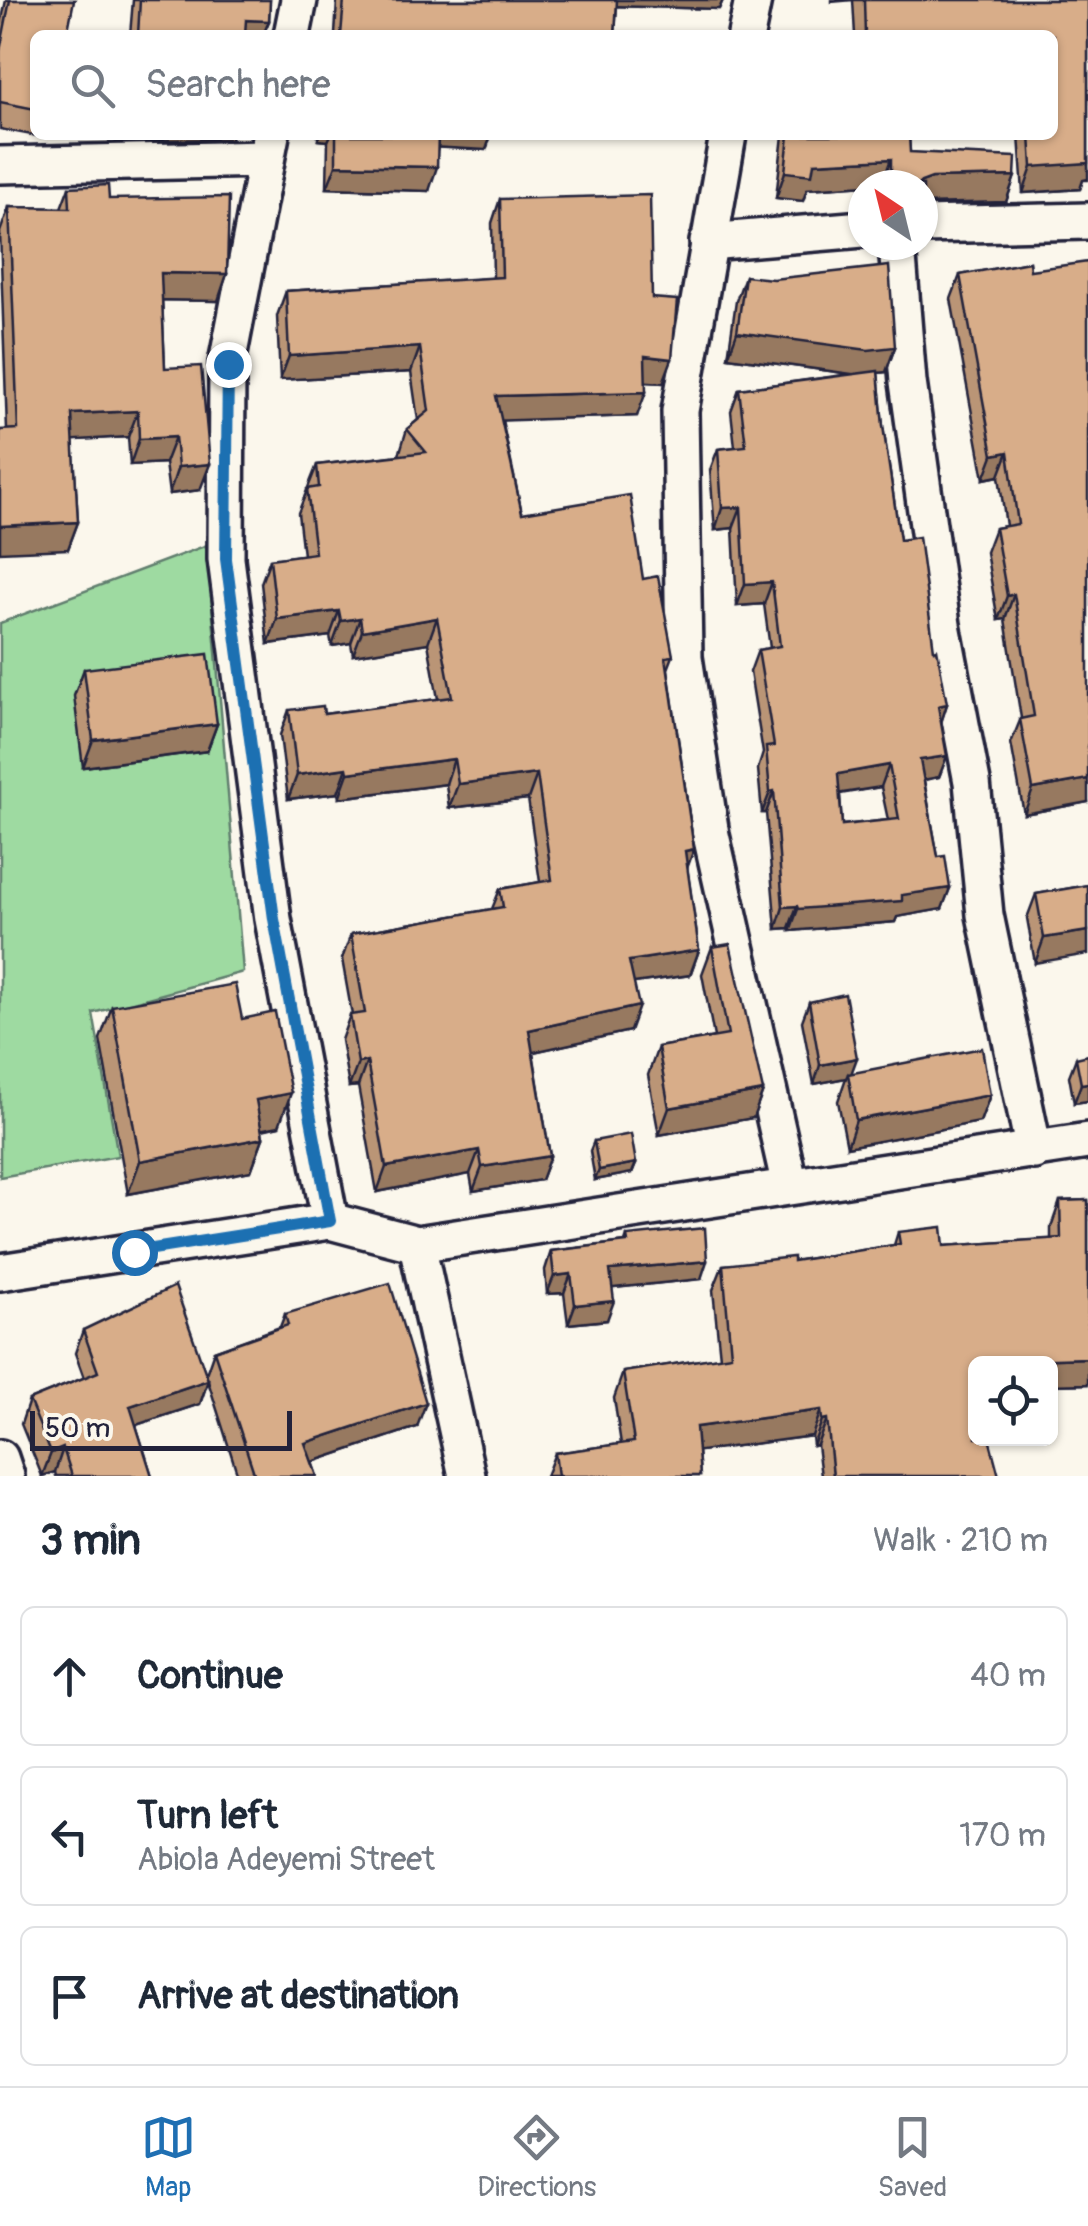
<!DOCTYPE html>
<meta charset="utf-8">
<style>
body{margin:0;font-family:Pangolin,sans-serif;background:#f6f6f7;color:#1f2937}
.controls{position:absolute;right:30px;bottom:30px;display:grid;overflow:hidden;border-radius:15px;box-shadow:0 2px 8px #0004}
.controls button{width:90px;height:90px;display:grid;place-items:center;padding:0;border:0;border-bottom:2px solid #e0e1e3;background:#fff;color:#1f2937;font:50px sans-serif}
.compass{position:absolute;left:848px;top:170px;width:90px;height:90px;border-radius:50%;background:#fff;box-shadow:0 2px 8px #0004;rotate:325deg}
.scale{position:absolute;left:30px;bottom:25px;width:262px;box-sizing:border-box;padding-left:10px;border:5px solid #22223b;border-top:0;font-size:28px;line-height:35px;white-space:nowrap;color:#22223b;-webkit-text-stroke:8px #fbf7ec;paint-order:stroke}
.stop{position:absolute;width:30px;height:30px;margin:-22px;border:8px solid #1f6fb2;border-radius:50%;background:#fff}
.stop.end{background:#1f6fb2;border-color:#fff;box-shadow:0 2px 10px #0008}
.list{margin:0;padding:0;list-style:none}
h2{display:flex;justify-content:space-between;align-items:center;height:130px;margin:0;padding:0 40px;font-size:42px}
h2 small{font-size:32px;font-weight:400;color:#747a83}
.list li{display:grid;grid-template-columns:65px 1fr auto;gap:30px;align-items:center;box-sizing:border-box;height:140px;margin:0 20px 20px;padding:0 20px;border:2px solid #e0e1e3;border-radius:15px}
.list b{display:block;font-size:38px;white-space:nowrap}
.list p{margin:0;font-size:32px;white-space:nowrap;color:#747a83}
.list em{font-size:32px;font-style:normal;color:#747a83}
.icon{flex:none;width:55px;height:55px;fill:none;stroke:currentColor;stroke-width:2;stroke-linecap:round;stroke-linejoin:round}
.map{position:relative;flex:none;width:1088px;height:1476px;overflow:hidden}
.search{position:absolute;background:#fff;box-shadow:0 2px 8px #0004;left:30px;right:30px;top:30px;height:110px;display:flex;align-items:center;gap:25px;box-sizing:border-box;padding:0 35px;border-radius:15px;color:#747a83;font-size:38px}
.sheet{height:610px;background:#fff}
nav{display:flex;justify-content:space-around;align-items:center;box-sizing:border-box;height:140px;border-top:2px solid #e0e1e3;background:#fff;font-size:28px;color:#747a83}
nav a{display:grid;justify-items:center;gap:5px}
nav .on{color:#1f6fb2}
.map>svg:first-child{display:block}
.green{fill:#9edaa1;stroke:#607e6e;stroke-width:2.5}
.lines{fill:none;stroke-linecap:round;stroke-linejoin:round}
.street-casing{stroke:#22223b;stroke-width:42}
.street{stroke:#fbf7ec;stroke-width:35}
.wall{fill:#ba9576;stroke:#22223b;stroke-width:2.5;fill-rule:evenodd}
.shaded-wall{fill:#977960;stroke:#22223b;stroke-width:2.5}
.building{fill:#d8ad89;stroke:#22223b;stroke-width:2.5;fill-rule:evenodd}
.route{stroke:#1f6fb2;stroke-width:12}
</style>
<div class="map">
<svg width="1088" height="1476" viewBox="0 0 1088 1476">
<rect width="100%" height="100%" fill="#fbf7ec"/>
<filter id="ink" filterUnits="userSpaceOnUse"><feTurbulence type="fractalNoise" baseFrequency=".01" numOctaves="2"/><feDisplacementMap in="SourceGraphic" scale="20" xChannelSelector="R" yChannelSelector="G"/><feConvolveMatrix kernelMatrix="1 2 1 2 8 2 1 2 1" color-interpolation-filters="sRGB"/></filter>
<g filter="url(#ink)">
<path class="green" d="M207 545 243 972 93 1013 118 1156 0 1177V623Z"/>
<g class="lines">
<defs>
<g id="street">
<path d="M292 35 299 0"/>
<path d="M746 35 753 0"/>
<path d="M271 135 227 364 226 559 273 919 330 1221"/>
<path d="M728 135 680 411 684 657 711 835 790 1186"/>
<path d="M0 165 266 159"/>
<path d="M923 225 1088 221"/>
<path d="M708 242 863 229"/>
<path d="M897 245 908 382 942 625 972 782 985 915 1034 1151"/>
<path d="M417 1244 467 1476"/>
<path d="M0 1272 330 1221 417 1244 1088 1141"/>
<path d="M0 1458 6 1476"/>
</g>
</defs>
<use href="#street" class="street-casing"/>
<use href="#street" class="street"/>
</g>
<g class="wall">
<path d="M6 0H74L35 35V135H44L43 137 0 129V29Z"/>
<path d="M133 0H270L269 21 263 35H130Z"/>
<path d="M337 0H723L719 9 617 6 615 35H335Z"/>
<path d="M832 0H1088V180H1083L1080 189 1023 193 1019 135H1053V35H855L853 0 832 2Z"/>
<path d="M318 135H491L486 150 438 147 429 191 327 188 328 141 318 140Z"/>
<path d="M783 135H909L910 152 1015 176 1006 202 923 185 882 184 807 189 803 201 776 198Z"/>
<path d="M69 187 109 199 227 274 218 301 162 300 165 368 200 490 169 494 165 463 130 465 128 437 73 440 78 522 68 549 7 430 0 232 9 207 61 208Z"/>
<path d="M500 199 652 298 663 383 645 382 637 416 502 420 522 513 643 579 673 656 668 669 694 849 687 867 699 950 690 975 634 983 630 1031 533 1052 550 1156 541 1180 473 1191 470 1174 377 1192 358 1086 349 1087 341 1040 350 1015H352L342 959 351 934 492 909 500 889 540 882 528 799 449 808 446 784 339 798 338 793 288 799 280 735 289 710 324 714 438 699 428 643 353 655 351 643 332 646 330 636 268 644 261 583 270 559 303 555 298 513 317 465 399 455 407 429 418 420 411 372 280 380 277 316 286 291 493 278 492 223Z"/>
<path d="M1029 262 1088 802 1024 814 1011 743 1021 718 1005 619 998 620 986 552 995 528 1006 526 999 476 984 479 951 299 960 275Z"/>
<path d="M745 276 895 347 886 372 878 373 883 426 900 540 934 650 947 704 941 722 947 756 939 777 924 780 938 857 950 888 942 909 897 917 895 922 790 931 789 928 776 929 766 813H762L758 769 763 753 750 672 758 650 770 648 764 604 737 606 733 528 715 530 710 470 718 449 735 447 731 411 739 389 851 374 728 357 736 301ZM881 787 888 820 842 825 840 794Z"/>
<path d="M84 669 217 724 207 751 83 767 74 696Z"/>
<path d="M1088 885 1035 963 1027 918 1036 894Z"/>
<path d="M712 947 763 1091 753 1118 659 1135 648 1075 658 1047 714 1037 702 974Z"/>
<path d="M809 1002 852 1073 990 1095 980 1122 847 1147 838 1101 846 1078 814 1084 802 1021Z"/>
<path d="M112 1006 242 1019 279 1126 262 1130 263 1138 251 1171 128 1194 100 1039Z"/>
<path d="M1076 1058 1088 1101 1074 1103 1069 1076Z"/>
<path d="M594 1141 636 1163 632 1173 595 1180 590 1151Z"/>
<path d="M1088 1200V1384L1050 1385V1364H976V1438L999 1476H821L817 1445 813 1446 812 1436 698 1451 700 1476H546L555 1453 621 1444 614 1398 623 1372 720 1357 713 1290 723 1265 793 1261 894 1245 898 1232 944 1246 1051 1239V1227L1060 1201Z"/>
<path d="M627 1236 701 1279 612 1288 607 1320 568 1324 564 1293 547 1294 545 1270 551 1251 625 1242Z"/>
<path d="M285 1314 417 1427 312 1462 317 1476H238L208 1381 200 1404 136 1425 152 1476H56L55 1472 42 1476 21 1424 29 1400 84 1378 75 1353 83 1330 206 1374 214 1351 280 1327Z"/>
</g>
<g class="shaded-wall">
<path d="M612 0H723L719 9 610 6Z"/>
<path d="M246 20 269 21 263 35H240Z"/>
<path d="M118 135H232L231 139 116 141Z"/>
<path d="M320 135H331L328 141 318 140Z"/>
<path d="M434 135H491L486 150 430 147Z"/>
<path d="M1088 157V179L1083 180 1080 189 1023 193 1032 167Z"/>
<path d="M891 159 882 184 807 189 803 201 776 198 785 172 814 163Z"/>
<path d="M336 165 437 167 429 191 327 188Z"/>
<path d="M1015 176 1006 202 923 204V185H918L921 182 932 178Z"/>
<path d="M161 273 227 274 218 301 151 300Z"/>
<path d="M737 332 895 347 886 372 859 375 728 357Z"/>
<path d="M420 347 411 372 280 380 289 356Z"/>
<path d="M645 356 672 359 663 383 636 381Z"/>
<path d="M646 392 637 416 488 421 496 396Z"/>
<path d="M138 411 128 437 62 441 72 414Z"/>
<path d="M175 437 165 463 130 465 139 439Z"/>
<path d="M1008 452 999 476 984 479 993 455Z"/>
<path d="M210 464 200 490 169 494 178 467Z"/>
<path d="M741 507 733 528 715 530 722 508Z"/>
<path d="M78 522 68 549 0 552V526Z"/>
<path d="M772 582 764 604 737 606 745 584Z"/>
<path d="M1014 594 1005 619 998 620 1007 596Z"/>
<path d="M339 611 330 636 268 644 277 619Z"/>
<path d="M360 618 351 643 332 646 341 621Z"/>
<path d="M437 618 428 643 353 655 362 631Z"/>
<path d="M947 704 940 726 938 706Z"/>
<path d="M217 724 207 751 83 767 93 740Z"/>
<path d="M947 756 939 777 912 782 920 760Z"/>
<path d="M454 759 446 784 339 798 348 773Z"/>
<path d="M889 765 881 787 830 795 838 774Z"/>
<path d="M347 768 338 793 288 799 297 775Z"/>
<path d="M537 774 528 799 449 808 458 784Z"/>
<path d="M1088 779V802L1024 814 1033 789Z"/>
<path d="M774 791 766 813H762L770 792Z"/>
<path d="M694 849 685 874V851Z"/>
<path d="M950 888 942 909 897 917 895 922 790 931 798 909Z"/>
<path d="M797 906 789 928 776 929 783 907Z"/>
<path d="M1088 931V954L1035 963 1044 938Z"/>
<path d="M699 950 690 975 620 985 629 961Z"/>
<path d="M639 1006 630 1031 520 1055 529 1030Z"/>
<path d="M857 1058 850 1077 848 1074 846 1078 814 1084 820 1065Z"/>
<path d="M367 1061 358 1086 349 1087 358 1063Z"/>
<path d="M1088 1083V1101L1074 1103 1081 1084Z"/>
<path d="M763 1091 753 1118 659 1135 669 1108Z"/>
<path d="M291 1093 279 1126 244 1133 256 1100Z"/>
<path d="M990 1095 980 1122 847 1147 856 1120Z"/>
<path d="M263 1138 251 1171 128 1194 140 1161Z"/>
<path d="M479 1150 470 1174 377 1192 386 1167Z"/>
<path d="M550 1156 541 1180 473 1191 482 1167Z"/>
<path d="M636 1163 632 1173 595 1180 599 1170Z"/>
<path d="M707 1261 701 1279 604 1289 610 1270Z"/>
<path d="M571 1274 564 1293 547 1294 554 1276Z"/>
<path d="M614 1301 607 1320 568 1324 575 1305Z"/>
<path d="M1088 1358V1384L1050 1385V1364H1023L1024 1360Z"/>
<path d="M208 1380 200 1404 121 1430 130 1406Z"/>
<path d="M426 1403 417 1427 297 1467 305 1443Z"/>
<path d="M821 1410 812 1436 686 1453 696 1427Z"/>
<path d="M827 1419 817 1445 813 1446 822 1420Z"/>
<path d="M63 1448 55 1472 42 1476 51 1453Z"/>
</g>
<g class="building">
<path d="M10 0H74L67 35H35V109L0 102V51Z"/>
<path d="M140 0H270L269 21 246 20 245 35H138Z"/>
<path d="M344 0H617L615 35H341Z"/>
<path d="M864 0H1088V163L1032 167 1030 135H1053V35H865Z"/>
<path d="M336 135H438L437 167 336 165Z"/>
<path d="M789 135H909L910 152 1016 157 1015 176 932 178 921 182 918 185H891V159L814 163 812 175 785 172Z"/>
<path d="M108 185 109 199 229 197 227 274 161 273 165 368 201 366 210 464 178 467 175 437 139 439 138 411 72 414 78 522 0 526V430L18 429 9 207 70 208 69 187Z"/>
<path d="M650 195 652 298 677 300 672 359 645 356 646 392 496 396 522 513 630 495 643 579 658 576 673 656 666 657 694 849 685 851 699 950 629 961 639 1006 529 1030 550 1156 482 1167 479 1150 386 1167 367 1061 358 1063 350 1015 365 1013 351 934 503 907 500 889 552 880 537 774 458 784 454 759 348 773 347 768 297 775 289 710 323 706 324 714 452 697 437 618 362 631 360 618 341 621 339 611 277 619 270 559 315 553 307 489 319 487 317 465 426 452 407 429 429 411 420 347 289 356 286 291 502 277 500 199Z"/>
<path d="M1029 262 1030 270 1088 262V779L1033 789 1020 719 1034 716 1014 594 1007 596 995 528 1018 524 1008 452 993 455 960 275Z"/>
<path d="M889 266 895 347 868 350 737 332 745 276 773 279Z"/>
<path d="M878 371 883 426 900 540 919 537 934 650 937 649 947 704 938 706 947 756 920 760 938 857 945 856 950 888 902 895V901L798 909 797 906 783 907 774 791 770 792 766 747 774 746 758 650 780 646 772 582 745 584 741 507 722 508 718 449 746 446 739 389ZM889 765 899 819 842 825 838 774Z"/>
<path d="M208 654 217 724 93 740 84 669Z"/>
<path d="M1088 885V931L1044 938 1036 894Z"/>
<path d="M730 944 763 1091 669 1108 658 1047 728 1035 712 947Z"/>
<path d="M235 984 242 1019 275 1012 291 1093 256 1100 263 1138 140 1161 112 1006Z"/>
<path d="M845 994 857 1058 820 1065 809 1002Z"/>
<path d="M982 1048 990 1095 856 1120 848 1074Z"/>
<path d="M1088 1055V1083L1081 1084 1076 1058Z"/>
<path d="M631 1134 636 1163 599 1170 594 1141Z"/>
<path d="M1088 1200V1358L1024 1360 1025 1364H976V1438H989L999 1476H833L827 1419 822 1420 821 1410 696 1427 700 1476H558L555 1453 634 1442 623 1372 731 1355 723 1265 793 1257V1261L900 1244 898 1232 942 1227 944 1246 1061 1238 1060 1201Z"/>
<path d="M705 1228 707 1261 610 1270 614 1301 575 1305 571 1274 554 1276 551 1251 628 1242 627 1236Z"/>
<path d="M390 1283 426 1403 305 1443 317 1476H255L214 1351 288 1325 285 1314Z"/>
<path d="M175 1286 208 1380 130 1406 152 1476H72L63 1448 51 1453 29 1400 98 1372 83 1330Z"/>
</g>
</g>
<g class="lines" filter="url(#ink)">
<path class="route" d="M134 1252 330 1221 274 919 226 559 228 364"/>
</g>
</svg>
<div class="controls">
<button><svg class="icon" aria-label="locate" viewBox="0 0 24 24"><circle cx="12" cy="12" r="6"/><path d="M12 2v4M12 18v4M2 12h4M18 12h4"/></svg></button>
</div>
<svg class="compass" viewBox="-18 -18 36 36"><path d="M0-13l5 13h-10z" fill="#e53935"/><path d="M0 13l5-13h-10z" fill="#747a83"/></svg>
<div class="scale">50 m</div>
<div class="stop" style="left:134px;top:1252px"></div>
<div class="stop end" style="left:228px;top:364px"></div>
<div class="search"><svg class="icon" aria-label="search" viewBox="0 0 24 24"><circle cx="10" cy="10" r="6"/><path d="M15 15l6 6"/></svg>Search here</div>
</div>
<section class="sheet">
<h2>3 min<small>Walk · 210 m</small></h2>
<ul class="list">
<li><svg class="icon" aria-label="ahead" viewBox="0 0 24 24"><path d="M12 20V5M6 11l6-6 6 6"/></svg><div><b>Continue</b></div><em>40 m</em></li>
<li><svg class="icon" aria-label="left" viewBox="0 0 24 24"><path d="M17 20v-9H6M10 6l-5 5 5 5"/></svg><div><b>Turn left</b><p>Abiola Adeyemi Street</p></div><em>170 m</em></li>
<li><svg class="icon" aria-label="arrive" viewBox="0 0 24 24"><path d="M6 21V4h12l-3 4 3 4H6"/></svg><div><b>Arrive at destination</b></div></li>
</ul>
</section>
<nav>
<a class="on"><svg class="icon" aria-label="map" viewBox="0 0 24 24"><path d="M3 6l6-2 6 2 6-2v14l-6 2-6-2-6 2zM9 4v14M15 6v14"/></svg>Map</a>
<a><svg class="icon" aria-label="directions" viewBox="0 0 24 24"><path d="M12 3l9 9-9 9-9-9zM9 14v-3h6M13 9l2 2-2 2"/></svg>Directions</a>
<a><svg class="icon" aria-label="saved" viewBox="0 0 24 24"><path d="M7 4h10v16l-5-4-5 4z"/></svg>Saved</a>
</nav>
